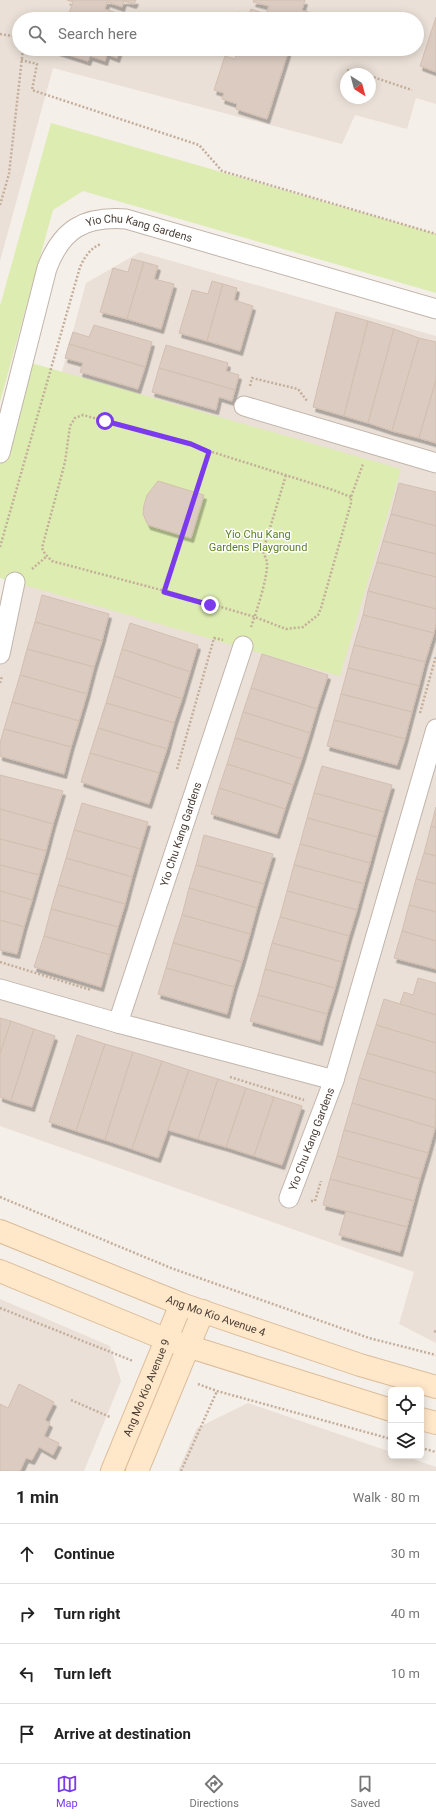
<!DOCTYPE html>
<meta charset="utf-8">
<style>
body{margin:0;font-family:Roboto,sans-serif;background:#f2f2f2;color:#222}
.controls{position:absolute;right:12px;bottom:12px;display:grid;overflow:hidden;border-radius:6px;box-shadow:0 2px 10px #0003}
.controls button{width:36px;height:36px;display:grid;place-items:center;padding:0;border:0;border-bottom:1px solid #e0e0e0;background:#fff;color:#222;font:20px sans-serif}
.compass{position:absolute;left:340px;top:68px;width:36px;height:36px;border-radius:50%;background:#fff;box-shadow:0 2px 10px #0003;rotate:144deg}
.stop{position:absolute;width:12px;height:12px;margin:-9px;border:3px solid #7c3aed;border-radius:50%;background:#fff}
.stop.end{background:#7c3aed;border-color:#fff;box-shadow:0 1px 4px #0008}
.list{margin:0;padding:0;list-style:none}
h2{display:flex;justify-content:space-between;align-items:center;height:52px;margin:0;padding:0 16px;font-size:17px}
h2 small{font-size:13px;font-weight:400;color:#767676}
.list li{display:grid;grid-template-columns:26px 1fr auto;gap:12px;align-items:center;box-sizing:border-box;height:60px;padding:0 16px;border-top:1px solid #e0e0e0}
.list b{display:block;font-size:15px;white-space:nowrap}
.list em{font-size:13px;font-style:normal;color:#767676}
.icon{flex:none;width:22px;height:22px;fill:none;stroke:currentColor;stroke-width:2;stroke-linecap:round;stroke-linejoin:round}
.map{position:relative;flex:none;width:436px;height:1471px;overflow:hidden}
.search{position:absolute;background:#fff;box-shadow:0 2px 10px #0003;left:12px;right:12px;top:12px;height:44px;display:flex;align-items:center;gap:10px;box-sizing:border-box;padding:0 14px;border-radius:22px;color:#767676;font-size:15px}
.sheet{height:292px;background:#fff}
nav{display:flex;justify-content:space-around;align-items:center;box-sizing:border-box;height:56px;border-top:1px solid #e0e0e0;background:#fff;font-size:11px;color:#767676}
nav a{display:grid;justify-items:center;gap:2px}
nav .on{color:#7c3aed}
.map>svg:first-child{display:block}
.residential{fill:#eae0d7;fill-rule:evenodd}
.green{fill:#ddecb0}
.building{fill:#dbcbc1;stroke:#d3bfb0;filter:url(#shadow)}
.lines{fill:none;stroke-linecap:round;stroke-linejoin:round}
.street-casing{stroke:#c2b5ab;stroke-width:21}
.secondary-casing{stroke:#dbbc99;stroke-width:24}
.path{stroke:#c4ae9b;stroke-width:2.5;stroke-dasharray:2 2;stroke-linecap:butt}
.street{stroke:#fff;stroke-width:19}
.secondary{stroke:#ffe7c9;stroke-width:22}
.route{stroke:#7c3aed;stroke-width:5}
.labels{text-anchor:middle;stroke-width:3;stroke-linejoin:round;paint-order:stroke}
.street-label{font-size:11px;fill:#4a3e37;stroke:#fff}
.park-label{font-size:11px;fill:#5a8025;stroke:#fff}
</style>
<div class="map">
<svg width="436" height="1471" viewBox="0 0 436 1471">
<defs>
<filter id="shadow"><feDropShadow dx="2.5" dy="4.5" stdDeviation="0" flood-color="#0004"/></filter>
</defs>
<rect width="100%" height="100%" fill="#f5efe9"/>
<g class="residential">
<path d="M0 0H436V104L416 98 407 129 355 115 342 144 53 68 0 261ZM19 19H417V49H19ZM346 74H370V98H346Z"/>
<path d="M140 252 436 336V1343L399 1324 414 1272 0 1126V600L86 283Z"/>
<path d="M0 1299 110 1346 121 1381 84 1471H0Z"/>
<path d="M248 1403 391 1452V1456H404L436 1467V1471H178L197 1428Z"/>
</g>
<g class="green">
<path d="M51 123 436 234V293L83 191 53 210 0 402V306Z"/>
<path d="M28 362 401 469 340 676 0 578V457Z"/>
</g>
<g class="building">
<path d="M67 0H136L134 4 124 1 122 7 107 2 105 9 120 14 118 19H67L73 2Z"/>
<path d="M254 0H305L302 10 317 15 316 19H237L239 12 249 15 251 9 266 14 269 6 253 2Z"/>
<path d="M436 17V72L420 66Z"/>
<path d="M58 49H120L117 58 107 54 105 61 90 56 88 61 57 51Z"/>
<path d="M236 49H289L267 119 236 109 237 104 222 99 224 93 214 90 225 56 235 59 238 49Z"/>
<path d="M132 259 144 262 127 319 100 312 113 268 128 272Z"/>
<path d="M144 262 158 266 154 279 174 284 161 329 127 319Z"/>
<path d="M212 281 223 284 207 341 179 333 192 290 208 294Z"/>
<path d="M223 284 237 288 234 300 253 306 240 351 207 341Z"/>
<path d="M336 312 368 321 344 416 313 407Z"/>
<path d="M368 321 394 329 368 423 344 416Z"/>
<path d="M94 325 152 342 145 367 69 344 73 332 89 337Z"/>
<path d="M394 329 419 338 392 431 368 423Z"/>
<path d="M419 338 436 342V380L419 438 392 431Z"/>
<path d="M69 344 145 367 138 389 80 372 83 363 65 358Z"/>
<path d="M166 345 228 363 226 371 239 375 235 390 159 368Z"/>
<path d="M159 368 235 390 232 401 219 397 216 410 152 392Z"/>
<path d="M436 380V443L419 438Z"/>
<path d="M158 481 204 495 191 538 148 525 143 514 144 505 147 495Z"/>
<path d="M399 483 436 492V526L391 514Z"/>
<path d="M391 514 436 526V554L383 541Z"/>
<path d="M383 541 436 554V577L377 562Z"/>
<path d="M377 562 436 577V609L368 591Z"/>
<path d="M368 591 436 609V623L434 633 363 615Z"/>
<path d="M42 595 109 614 102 641 35 622Z"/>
<path d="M363 615 434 633 425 662 354 645Z"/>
<path d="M35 622 102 641 94 667 27 649Z"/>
<path d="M130 623 198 645 190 672 122 649Z"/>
<path d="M354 645 425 662 419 686 348 668Z"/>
<path d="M27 649 94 667 87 694 20 675Z"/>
<path d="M122 649 190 672 182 699 114 676Z"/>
<path d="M262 654 328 675 317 709 251 688Z"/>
<path d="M348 668 419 686 412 712 341 694Z"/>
<path d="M20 675 87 694 79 721 12 702Z"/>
<path d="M114 676 182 699 174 723 106 703Z"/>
<path d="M251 688 317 709 310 733 243 712Z"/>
<path d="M341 694 412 712 405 739 334 720Z"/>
<path d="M12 702 79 721 71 747 4 729Z"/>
<path d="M106 703 174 723 167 749 98 728Z"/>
<path d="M243 712 310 733 302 759 235 738Z"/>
<path d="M334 720 405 739 397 765 327 746Z"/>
<path d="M98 728 167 749 159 773 90 753Z"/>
<path d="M4 729 71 747 64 774 0 756V743Z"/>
<path d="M235 738 302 759 293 785 227 764Z"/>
<path d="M90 753 159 773 149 804 81 782Z"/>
<path d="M227 764 293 785 285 809 219 788Z"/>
<path d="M322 766 392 785 384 812 314 793Z"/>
<path d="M0 775 63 791 53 824 0 809Z"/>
<path d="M219 788 285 809 277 834 211 814Z"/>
<path d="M314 793 384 812 377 837 307 818Z"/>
<path d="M82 803 148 822 140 849 74 830Z"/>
<path d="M436 807V828L431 826Z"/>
<path d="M0 809 53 824 46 851 0 839Z"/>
<path d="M307 818 377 837 370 863 300 844Z"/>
<path d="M431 826 436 828V856L424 853Z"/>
<path d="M74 830 140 849 132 877 66 858Z"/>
<path d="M204 835 273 854 264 884 196 865Z"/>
<path d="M0 839 46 851 39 875 0 865Z"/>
<path d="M300 844 370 863 364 884 294 865Z"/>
<path d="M424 853 436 856V884L416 879Z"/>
<path d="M66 858 132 877 125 904 58 885Z"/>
<path d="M0 865 39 875 32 900 0 891Z"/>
<path d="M196 865 264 884 257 908 189 888Z"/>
<path d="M294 865 364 884 357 910 287 891Z"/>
<path d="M416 879 436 884V912L409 905Z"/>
<path d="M58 885 125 904 118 927 51 909Z"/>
<path d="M189 888 257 908 250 934 182 915Z"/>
<path d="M0 891 32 900 24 927 0 920Z"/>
<path d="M287 891 357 910 349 936 280 917Z"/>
<path d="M409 905 436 912V941L402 931Z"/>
<path d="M51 909 118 927 110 955 44 936Z"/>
<path d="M182 915 250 934 242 962 173 943Z"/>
<path d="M280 917 349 936 342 962 272 943Z"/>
<path d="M0 920 24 927 17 954 0 950Z"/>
<path d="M402 931 436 941V969L394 958Z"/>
<path d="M44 936 110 955 101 987 34 967Z"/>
<path d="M173 943 242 962 234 987 166 968Z"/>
<path d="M272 943 342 962 335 988 265 969Z"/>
<path d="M166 968 234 987 227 1014 158 994Z"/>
<path d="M265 969 335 988 327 1014 258 995Z"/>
<path d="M418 978 436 983V1015L400 1004 404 992 413 995Z"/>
<path d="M258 995 327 1014 320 1041 250 1021Z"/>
<path d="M384 999 436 1015V1043L376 1025Z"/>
<path d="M0 1018 11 1021 0 1054Z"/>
<path d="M11 1021 34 1029 11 1101 0 1097V1054Z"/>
<path d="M376 1025 436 1043V1073L367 1053Z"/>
<path d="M34 1029 55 1036 32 1107 11 1101Z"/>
<path d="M77 1035 105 1044 76 1131 49 1122Z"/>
<path d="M105 1044 133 1052 105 1140 76 1131Z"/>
<path d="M133 1052 162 1061 132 1149 105 1140Z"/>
<path d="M367 1053 436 1073V1100L359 1078Z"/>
<path d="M162 1061 189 1070 158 1158 132 1149Z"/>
<path d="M189 1070 218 1079 198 1139 168 1130Z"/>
<path d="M359 1078 436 1100 435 1128 352 1103Z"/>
<path d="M218 1079 246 1088 226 1147 198 1139Z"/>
<path d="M246 1088 274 1097 254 1156 226 1147Z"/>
<path d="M274 1097 302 1106 282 1165 254 1156Z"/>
<path d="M352 1103 435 1128 428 1153 344 1130Z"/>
<path d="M344 1130 428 1153 420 1179 337 1156Z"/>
<path d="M337 1156 420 1179 414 1201 330 1179Z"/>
<path d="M330 1179 414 1201 407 1227 323 1205Z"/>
<path d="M346 1211 407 1227 400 1252 339 1235Z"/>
<path d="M19 1384 54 1402 45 1420 50 1423 44 1436 59 1443 53 1455 39 1447 32 1460 26 1458 20 1471H0V1404L8 1408Z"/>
</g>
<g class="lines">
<defs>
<g id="street">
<path d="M244 406 436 463"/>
<path id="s1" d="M0 453 47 268C62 229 84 216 126 219L436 309"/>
<path d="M0 654 15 582"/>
<path d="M0 989 118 1023 334 1080"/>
<path id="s2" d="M118 1023 243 646"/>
<path id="s3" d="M289 1198 334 1080 436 729"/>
</g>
<g id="secondary">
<path id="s4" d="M0 1231 181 1304 360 1365 436 1387"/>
<path d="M0 1271 165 1339 391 1410"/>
<path d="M421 1419 436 1423"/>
<path id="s5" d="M112 1471 181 1304"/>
<path d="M137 1471 203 1311"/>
</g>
</defs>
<use href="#street" class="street-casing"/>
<use href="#secondary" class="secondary-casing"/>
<g class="path">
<path d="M0 34 19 37"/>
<path d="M21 60 37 64 32 90 199 145 222 171 436 234"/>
<path d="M347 70 361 74"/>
<path d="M370 76 412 90"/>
<path d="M0 205 9 174 23 49"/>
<path d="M250 386 252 378 298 389 307 401"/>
<path d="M351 497 333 490 209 451 191 444 83 415 75 418 70 426 65 462 42 548 45 554 52 561 180 595 255 617 286 629 303 627 318 615 321 608 351 503V497L363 464"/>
<path d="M0 547 80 267C85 257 90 248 101 244"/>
<path d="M32 569 47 556"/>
<path d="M164 592 209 451"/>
<path d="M251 627C256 613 268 577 267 563 267 560 264 555 263 551L286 475"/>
<path d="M0 683 2 676"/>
<path d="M420 713 436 656"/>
<path d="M177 769 214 638 223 640"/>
<path d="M0 962 91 990"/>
<path d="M230 1077 304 1100"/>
<path d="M0 1197 171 1268 369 1338 436 1355"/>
<path d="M311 1201H315L321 1181"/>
<path d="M0 1308 133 1361"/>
<path d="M434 1331 436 1332"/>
<path d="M198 1384 217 1391 391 1439"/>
<path d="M71 1400 110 1417"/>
<path d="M421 1448 436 1452"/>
<path d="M181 1471 217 1391"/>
</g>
<use href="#street" class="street"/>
<use href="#secondary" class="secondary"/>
</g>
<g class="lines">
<path class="route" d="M105 421 191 444 209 452 164 592 210 605"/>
</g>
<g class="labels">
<g class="street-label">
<text dy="4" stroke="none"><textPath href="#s1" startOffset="307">Yio Chu Kang Gardens</textPath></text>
<text dy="4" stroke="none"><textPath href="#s2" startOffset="199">Yio Chu Kang Gardens</textPath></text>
<text dy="4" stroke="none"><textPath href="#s3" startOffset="63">Yio Chu Kang Gardens</textPath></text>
<text dy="4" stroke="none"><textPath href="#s4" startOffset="232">Ang Mo Kio Avenue 4</textPath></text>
<text dy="4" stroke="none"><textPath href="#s5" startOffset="90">Ang Mo Kio Avenue 9</textPath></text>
</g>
<g class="park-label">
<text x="258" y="538">Yio Chu Kang<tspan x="258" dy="13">Gardens Playground</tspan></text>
</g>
</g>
</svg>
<div class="controls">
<button><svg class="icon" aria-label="locate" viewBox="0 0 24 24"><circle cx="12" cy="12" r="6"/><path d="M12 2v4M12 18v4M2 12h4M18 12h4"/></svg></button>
<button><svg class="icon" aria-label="layers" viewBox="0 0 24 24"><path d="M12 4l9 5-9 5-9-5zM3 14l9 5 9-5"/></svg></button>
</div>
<svg class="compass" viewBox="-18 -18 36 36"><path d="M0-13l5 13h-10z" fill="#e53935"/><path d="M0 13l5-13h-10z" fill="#767676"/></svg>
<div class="stop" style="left:105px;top:421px"></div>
<div class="stop end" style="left:210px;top:605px"></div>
<div class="search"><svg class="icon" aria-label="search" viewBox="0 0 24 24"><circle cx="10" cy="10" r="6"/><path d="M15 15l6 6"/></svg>Search here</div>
</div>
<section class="sheet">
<h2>1 min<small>Walk · 80 m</small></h2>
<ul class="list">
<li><svg class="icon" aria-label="ahead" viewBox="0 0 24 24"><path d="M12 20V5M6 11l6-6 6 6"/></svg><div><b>Continue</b></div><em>30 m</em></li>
<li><svg class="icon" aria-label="right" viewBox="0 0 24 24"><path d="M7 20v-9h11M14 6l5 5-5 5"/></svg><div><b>Turn right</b></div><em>40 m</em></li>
<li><svg class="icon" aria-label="left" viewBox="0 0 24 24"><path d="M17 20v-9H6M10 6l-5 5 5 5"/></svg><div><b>Turn left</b></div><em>10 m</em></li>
<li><svg class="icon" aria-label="arrive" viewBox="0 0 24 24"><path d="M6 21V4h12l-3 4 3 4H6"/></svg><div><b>Arrive at destination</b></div></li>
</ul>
</section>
<nav>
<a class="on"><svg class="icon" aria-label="map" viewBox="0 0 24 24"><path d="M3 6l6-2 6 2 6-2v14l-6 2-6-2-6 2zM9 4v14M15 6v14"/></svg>Map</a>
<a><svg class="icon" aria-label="directions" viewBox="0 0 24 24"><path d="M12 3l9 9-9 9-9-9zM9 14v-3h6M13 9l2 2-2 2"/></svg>Directions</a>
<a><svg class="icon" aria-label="saved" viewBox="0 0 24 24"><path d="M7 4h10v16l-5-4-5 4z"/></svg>Saved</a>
</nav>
